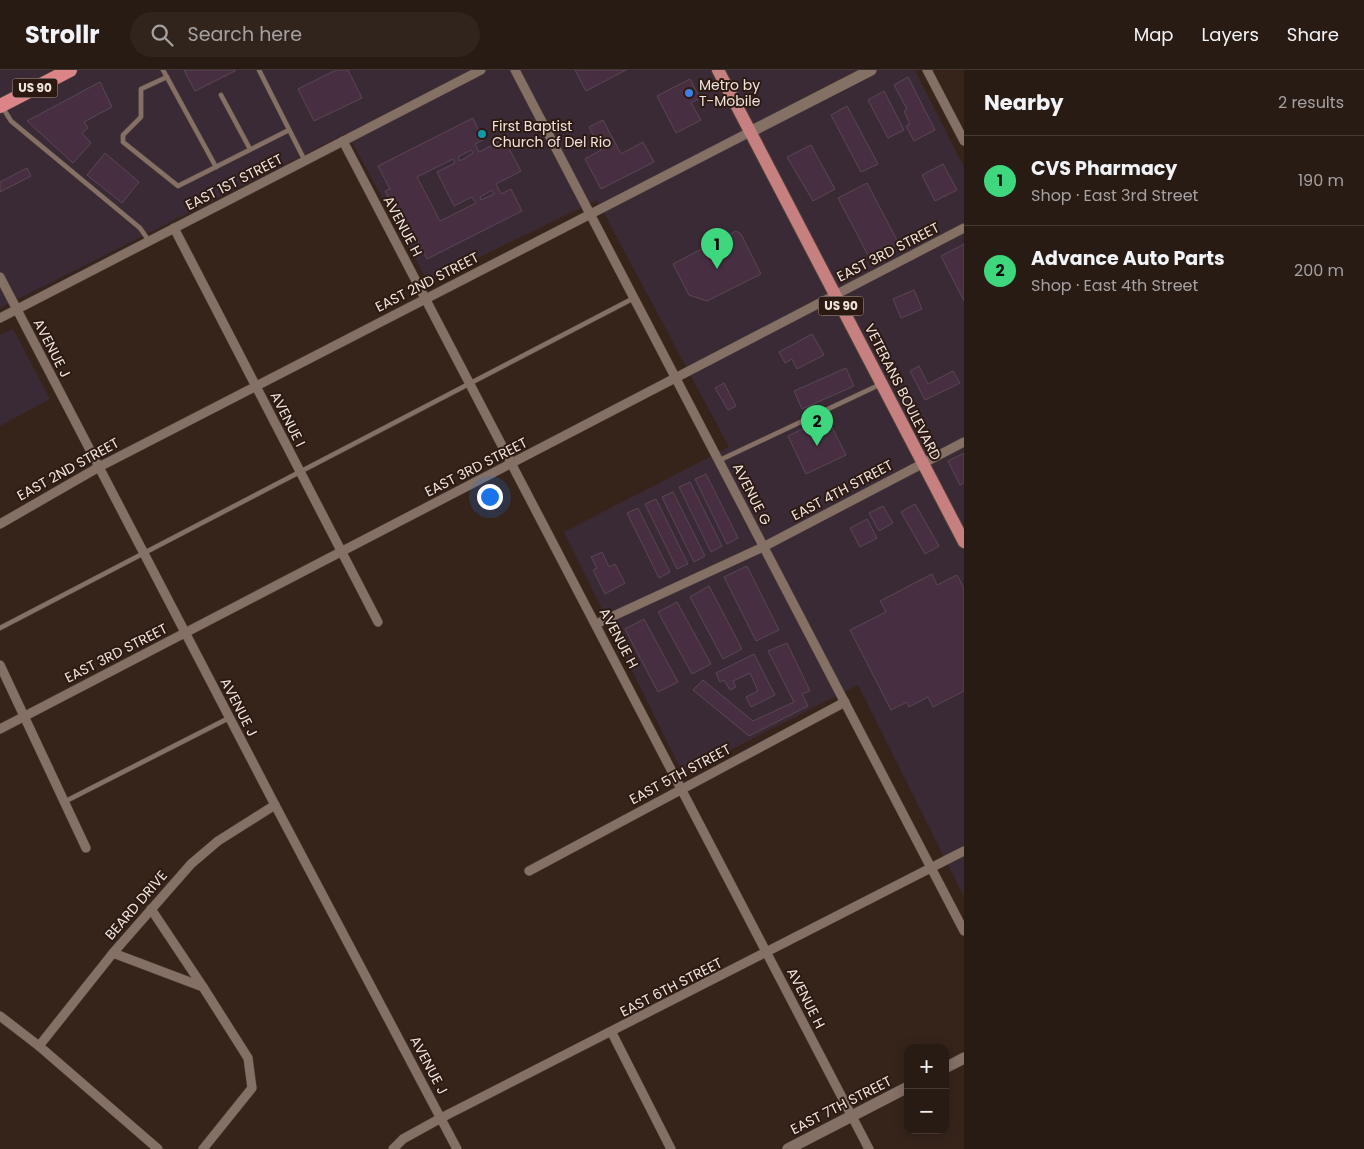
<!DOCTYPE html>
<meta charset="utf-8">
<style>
body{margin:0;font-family:Poppins,sans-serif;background:#30241d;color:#f1f3f6}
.controls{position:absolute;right:15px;bottom:15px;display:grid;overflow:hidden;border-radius:10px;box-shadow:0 2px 12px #0003}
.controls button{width:45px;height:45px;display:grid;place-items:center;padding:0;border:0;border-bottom:1px solid #443934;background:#281b14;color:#f1f3f6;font:25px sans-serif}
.you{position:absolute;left:489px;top:426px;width:18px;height:18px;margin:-12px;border:4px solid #fff;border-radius:50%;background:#1a73e8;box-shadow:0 0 0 8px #1a73e833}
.badge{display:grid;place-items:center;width:32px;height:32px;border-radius:50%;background:#3ed77d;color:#111;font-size:16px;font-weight:700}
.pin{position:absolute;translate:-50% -41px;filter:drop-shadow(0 1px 2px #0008)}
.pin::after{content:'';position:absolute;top:26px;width:18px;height:15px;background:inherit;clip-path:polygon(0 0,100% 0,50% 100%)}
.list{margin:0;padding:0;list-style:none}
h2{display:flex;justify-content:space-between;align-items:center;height:65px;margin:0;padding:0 20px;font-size:21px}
h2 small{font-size:16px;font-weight:400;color:#a5a1a0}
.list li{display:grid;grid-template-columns:32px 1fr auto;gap:15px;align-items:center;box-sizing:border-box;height:90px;padding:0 20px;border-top:1px solid #443934}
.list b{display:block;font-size:19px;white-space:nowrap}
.list p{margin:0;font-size:16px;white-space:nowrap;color:#a5a1a0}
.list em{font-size:16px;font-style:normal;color:#a5a1a0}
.icon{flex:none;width:28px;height:28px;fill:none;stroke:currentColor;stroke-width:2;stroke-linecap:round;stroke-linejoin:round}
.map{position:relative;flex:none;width:964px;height:1079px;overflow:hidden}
header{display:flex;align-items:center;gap:30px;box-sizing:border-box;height:70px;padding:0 25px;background:#281b14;border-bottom:1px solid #443934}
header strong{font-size:24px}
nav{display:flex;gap:28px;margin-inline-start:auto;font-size:18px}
.search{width:350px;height:45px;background:#30241d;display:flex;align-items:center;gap:12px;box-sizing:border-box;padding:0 18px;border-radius:28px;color:#a5a1a0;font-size:19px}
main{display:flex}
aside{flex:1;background:#281b14}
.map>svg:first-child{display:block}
.commercial{fill:#3a2a36}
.building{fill:#472f41;stroke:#594754;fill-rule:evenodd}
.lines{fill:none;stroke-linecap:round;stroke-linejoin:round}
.service-casing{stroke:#50413a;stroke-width:5.5}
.minor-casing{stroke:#50413a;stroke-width:10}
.tertiary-casing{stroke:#50413a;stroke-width:12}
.primary-casing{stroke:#50413a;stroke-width:14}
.trunk-casing{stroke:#50413a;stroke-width:15}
.service{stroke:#857066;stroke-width:4.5}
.minor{stroke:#857066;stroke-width:9}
.tertiary{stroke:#857066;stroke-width:11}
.primary{stroke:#c6807f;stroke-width:12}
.trunk{stroke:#dc8588;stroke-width:14}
.shop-dot{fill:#3f7fe0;stroke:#2c1a12;stroke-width:2}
.culture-dot{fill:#0f9aa8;stroke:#2c1a12;stroke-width:2}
.labels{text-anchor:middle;stroke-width:4;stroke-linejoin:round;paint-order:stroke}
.shield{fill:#2c1a12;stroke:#b5a7a1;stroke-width:1}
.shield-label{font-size:12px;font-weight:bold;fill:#f0e4de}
.poi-label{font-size:14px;fill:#f0e4de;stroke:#2c1a12;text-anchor:start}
.street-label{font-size:14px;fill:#f0e4de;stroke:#2c1a12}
</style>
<header>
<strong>Strollr</strong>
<div class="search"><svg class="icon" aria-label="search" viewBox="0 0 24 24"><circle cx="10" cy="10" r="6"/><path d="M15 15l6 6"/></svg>Search here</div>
<nav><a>Map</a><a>Layers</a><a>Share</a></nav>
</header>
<main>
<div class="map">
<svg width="964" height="1079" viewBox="0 0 964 1079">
<rect width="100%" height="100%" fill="#36241b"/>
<g class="commercial">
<path d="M0 0H915L964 97V827L858 615 683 704 564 462 729 377 597 130 428 212 347 63 0 238Z"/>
<path d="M13 259 50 329 0 356V265Z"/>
</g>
<g class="building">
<path d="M184 0H235V1L195 21Z"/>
<path d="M336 0H348L362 28 314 51 298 19Z"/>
<path d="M575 0H626L586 21Z"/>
<path d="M908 7 935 60 914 71 906 56 910 54 904 41 907 39 894 15Z"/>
<path d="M690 9 700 28 691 33 701 50 676 63 657 26Z"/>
<path d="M100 12 112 37 84 52 88 58 82 63 91 73 73 93 27 51Z"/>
<path d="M884 21 904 60 888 68 868 30Z"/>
<path d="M847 36 878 94 861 102 831 45Z"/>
<path d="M473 48 483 70 475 74 479 82 504 69 521 101 496 114 501 124 511 119 522 141 427 189 415 166 409 169 385 121 390 119 378 96ZM471 80 473 83 460 91 458 87ZM453 89 455 93 437 102 454 136 472 127 476 133 440 151 417 107ZM492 120 494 124 481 130 480 127Z"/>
<path d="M603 50 621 84 643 72 654 92 601 119 585 89 601 80 589 57Z"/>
<path d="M811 75 835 119 813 131 787 87Z"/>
<path d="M105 83 139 112 122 133 87 105Z"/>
<path d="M943 94 957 120 935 131 922 105Z"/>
<path d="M27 98 31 106 0 122V112Z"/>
<path d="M867 113 899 174 870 189 838 128Z"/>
<path d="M736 161 741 164 761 204 707 231 689 225 673 194Z"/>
<path d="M964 174V231L941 186Z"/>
<path d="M914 220 922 239 901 248 893 229Z"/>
<path d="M812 264 824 285 797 299 792 289 785 293 779 282Z"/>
<path d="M919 296 928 314 953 301 960 313 925 330 910 301Z"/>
<path d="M846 298 854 316 802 339 794 321Z"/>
<path d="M724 313 736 336 728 340 715 318Z"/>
<path d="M827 347 846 385 806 404 788 366Z"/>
<path d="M964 383V413L960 415 948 391Z"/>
<path d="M706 404 738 468 727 474 695 409Z"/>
<path d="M690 412 722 476 711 482 679 417Z"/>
<path d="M673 422 705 486 694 492 662 427Z"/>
<path d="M656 429 688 494 677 499 645 434Z"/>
<path d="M915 434 939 476 925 484 901 442Z"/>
<path d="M883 436 893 453 879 461 869 443Z"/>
<path d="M638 438 670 502 659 508 627 443Z"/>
<path d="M867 449 877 468 860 477 850 458Z"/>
<path d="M602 482 609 497 615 494 625 513 605 524 593 500 597 498 591 487Z"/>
<path d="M747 496 779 560 756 571 724 507Z"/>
<path d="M932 504 937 515 957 505 964 518V621L933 637 928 627 909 637 907 632 891 640 850 560 886 542 880 531Z"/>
<path d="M709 516 742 579 723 589 690 527Z"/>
<path d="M677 532 711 594 692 604 658 542Z"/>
<path d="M644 549 678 612 658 622 625 559Z"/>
<path d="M787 573 810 621 802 624 808 636 749 666 693 620 703 610 753 651 794 632 768 581Z"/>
<path d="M754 584 775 625 751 637 746 627 758 621 750 603 733 611 736 617 730 620 724 610 720 612 716 603Z"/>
</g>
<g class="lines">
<defs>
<g id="service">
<path d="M163 0 216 97"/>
<path d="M259 0 305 91"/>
<path d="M167 7 141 19V47L123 65V72L178 116 289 60"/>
<path d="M221 25 250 79"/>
<path d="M3 38 11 51 140 158 149 171"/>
<path d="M720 390 881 314"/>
<path d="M0 558 634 228"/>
<path d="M64 732 229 648"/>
</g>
<g id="minor">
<path d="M515 0 964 861"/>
<path d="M927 0 964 71"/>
<path d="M343 71 869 1079"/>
<path d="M174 158 378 552"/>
<path d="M0 207 275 735 457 1079"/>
<path d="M0 248 481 0"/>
<path d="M0 454 99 397 750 62"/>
<path d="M596 554 763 477 964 372"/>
<path d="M0 595 86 778"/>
<path d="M0 659 964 158"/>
<path d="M529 801 845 632"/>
<path d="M151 839 203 917"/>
<path d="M113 883 203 917 248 988 252 1018 203 1079"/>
<path d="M0 946 39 976 158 1079"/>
<path d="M612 963 671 1079"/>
<path d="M39 976 113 883 191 794 218 771 275 735"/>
<path d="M393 1079 403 1069 441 1048 964 781"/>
</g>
<g id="tertiary">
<path d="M750 62 871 0"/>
<path d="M945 998 964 988"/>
<path d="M788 1079 908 1017"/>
</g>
<path id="primary" d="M718 0 964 472"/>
<path id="trunk" d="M0 36 70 0"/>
</defs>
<use href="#service" class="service-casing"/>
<use href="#minor" class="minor-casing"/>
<use href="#tertiary" class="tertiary-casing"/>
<use href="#primary" class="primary-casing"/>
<use href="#trunk" class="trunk-casing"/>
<use href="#service" class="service"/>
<use href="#minor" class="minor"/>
<use href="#tertiary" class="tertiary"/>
<use href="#primary" class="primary"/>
<use href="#trunk" class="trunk"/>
</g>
<circle class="shop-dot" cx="689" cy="23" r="5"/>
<circle class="culture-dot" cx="482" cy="64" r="5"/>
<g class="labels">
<g class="shield">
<rect x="12.5" y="8.5" width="45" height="19" rx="4"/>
<rect x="818.5" y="226.5" width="45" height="19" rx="4"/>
</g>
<g class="shield-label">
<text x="35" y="22">US 90</text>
<text x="841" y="240">US 90</text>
</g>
<g class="poi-label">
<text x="699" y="20">Metro by<tspan x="699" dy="16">T-Mobile</tspan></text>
<text x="492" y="61">First Baptist<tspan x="492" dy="16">Church of Del Rio</tspan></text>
</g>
<g class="street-label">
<text transform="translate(234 112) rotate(-27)" y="5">EAST 1ST STREET</text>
<text transform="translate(403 156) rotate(62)" y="5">AVENUE H</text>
<text transform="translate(888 182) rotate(-27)" y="5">EAST 3RD STREET</text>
<text transform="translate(427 212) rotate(-27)" y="5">EAST 2ND STREET</text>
<text transform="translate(52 278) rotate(63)" y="5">AVENUE J</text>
<text transform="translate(903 322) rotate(63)" y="5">VETERANS BOULEVARD</text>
<text transform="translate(288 349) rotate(63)" y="5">AVENUE I</text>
<text transform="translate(476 397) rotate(-27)" y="5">EAST 3RD STREET</text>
<text transform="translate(68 399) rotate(-29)" y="5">EAST 2ND STREET</text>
<text transform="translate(842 420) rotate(-28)" y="5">EAST 4TH STREET</text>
<text transform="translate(752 424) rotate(63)" y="5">AVENUE G</text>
<text transform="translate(619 568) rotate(62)" y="5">AVENUE H</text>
<text transform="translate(116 583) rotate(-27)" y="5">EAST 3RD STREET</text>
<text transform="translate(239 637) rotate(63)" y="5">AVENUE J</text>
<text transform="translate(680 704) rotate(-28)" y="5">EAST 5TH STREET</text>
<text transform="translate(136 835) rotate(-49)" y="5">BEARD DRIVE</text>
<text transform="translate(671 917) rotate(-27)" y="5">EAST 6TH STREET</text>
<text transform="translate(806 928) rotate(63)" y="5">AVENUE H</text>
<text transform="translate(429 995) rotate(62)" y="5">AVENUE J</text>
<text transform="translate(841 1035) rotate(-27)" y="5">EAST 7TH STREET</text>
</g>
</g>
</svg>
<div class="controls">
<button>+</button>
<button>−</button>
</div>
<div class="you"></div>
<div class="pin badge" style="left:717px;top:199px">1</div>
<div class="pin badge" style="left:817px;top:376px">2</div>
</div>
<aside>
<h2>Nearby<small>2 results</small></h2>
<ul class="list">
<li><span class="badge">1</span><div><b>CVS Pharmacy</b><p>Shop · East 3rd Street</p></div><em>190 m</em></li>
<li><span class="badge">2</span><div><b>Advance Auto Parts</b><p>Shop · East 4th Street</p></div><em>200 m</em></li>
</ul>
</aside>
</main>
